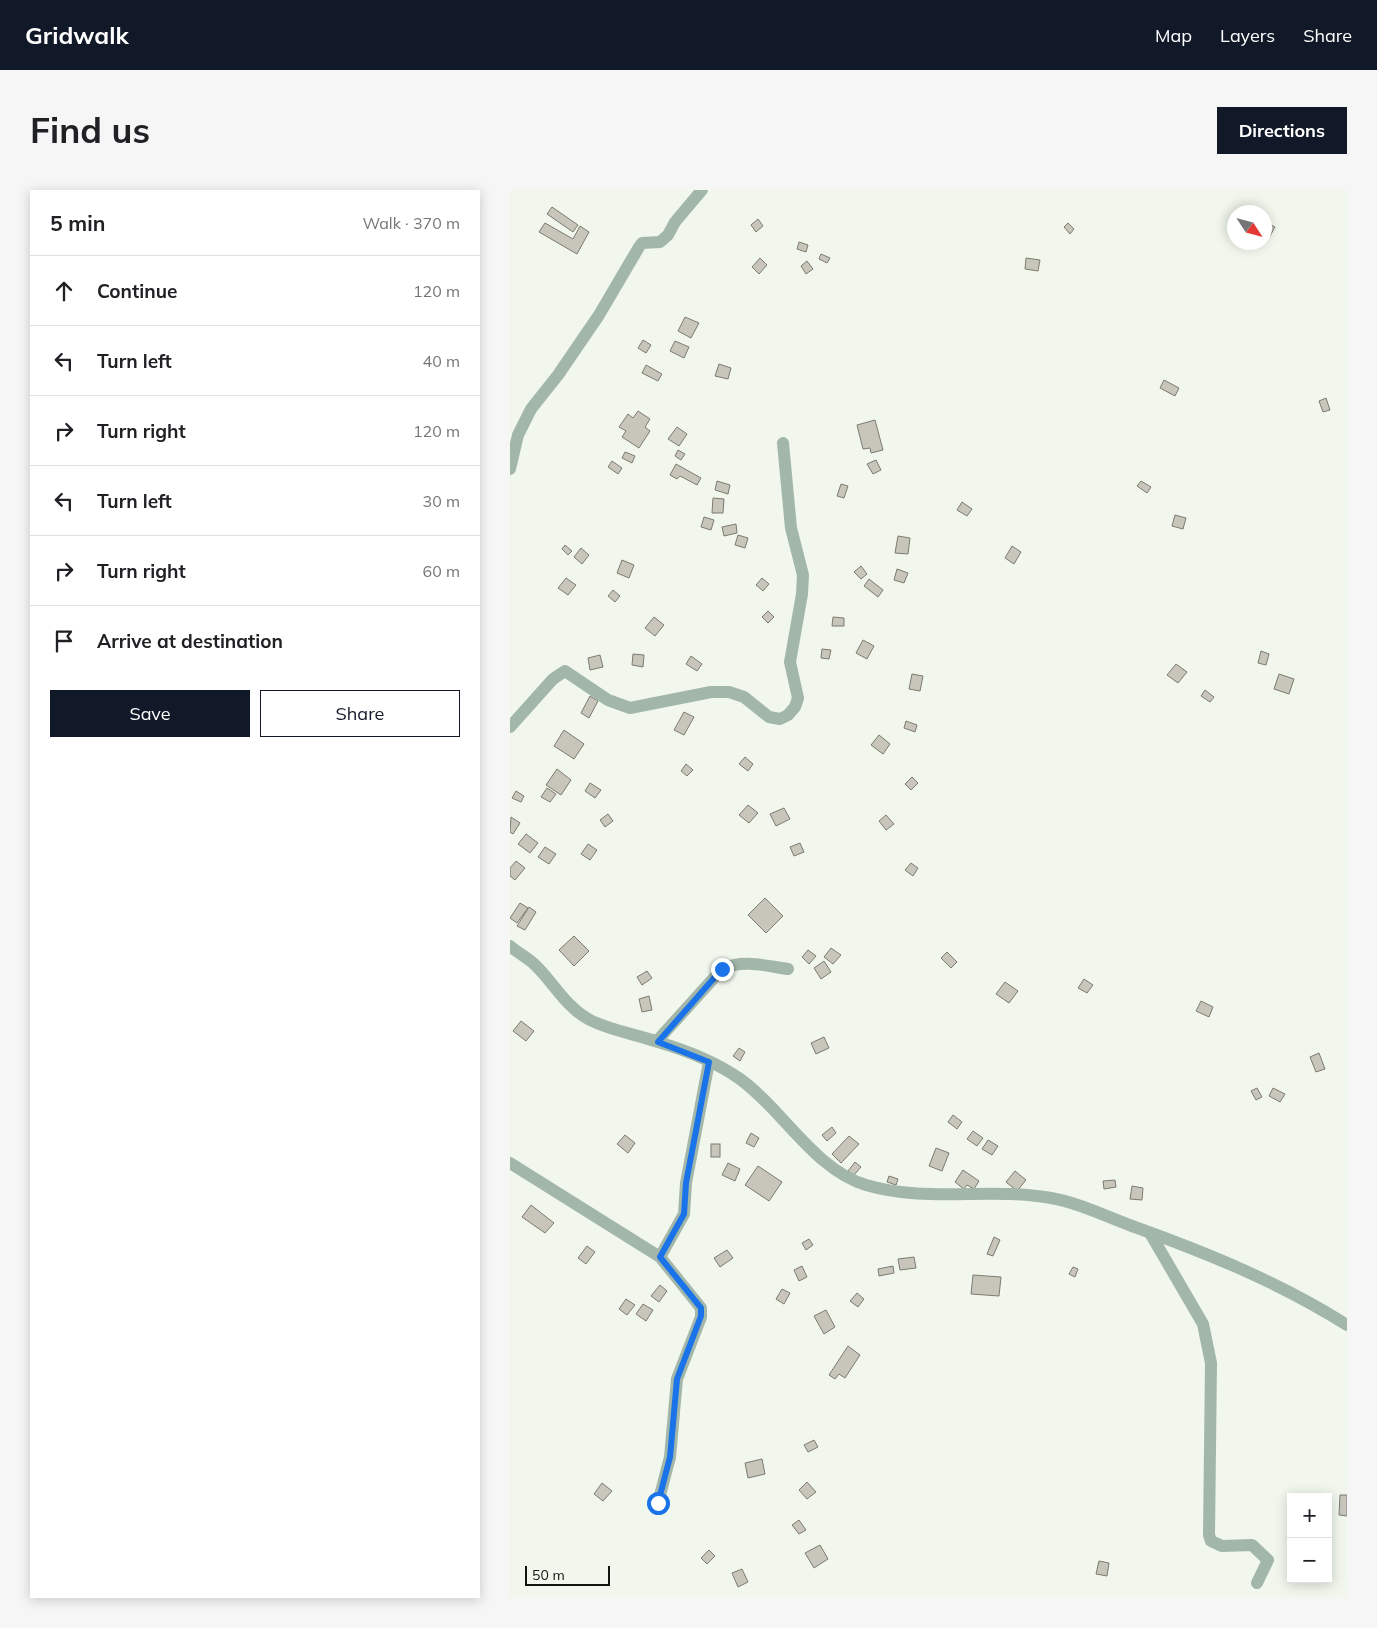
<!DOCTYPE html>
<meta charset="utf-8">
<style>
body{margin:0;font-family:Mulish,sans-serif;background:#f6f6f6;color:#202124}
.controls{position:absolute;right:15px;bottom:15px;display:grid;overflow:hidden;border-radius:0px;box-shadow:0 2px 12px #0003}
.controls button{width:45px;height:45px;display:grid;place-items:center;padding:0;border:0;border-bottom:1px solid #e0e0e0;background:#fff;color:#202124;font:25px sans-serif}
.compass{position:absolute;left:717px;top:15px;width:45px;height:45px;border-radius:50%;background:#fff;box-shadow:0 2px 12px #0003;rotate:126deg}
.scale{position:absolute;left:15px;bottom:12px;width:85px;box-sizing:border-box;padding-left:5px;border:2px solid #11130f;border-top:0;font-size:14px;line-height:18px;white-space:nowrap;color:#11130f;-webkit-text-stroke:4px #f1f7ec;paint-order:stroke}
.stop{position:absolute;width:15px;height:15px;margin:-11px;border:4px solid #1a73e8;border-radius:50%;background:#fff}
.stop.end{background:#1a73e8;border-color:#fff;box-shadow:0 1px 5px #0008}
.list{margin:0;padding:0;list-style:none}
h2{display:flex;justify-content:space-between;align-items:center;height:65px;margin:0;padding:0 20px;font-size:21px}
h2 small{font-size:16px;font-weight:400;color:#757577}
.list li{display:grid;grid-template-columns:32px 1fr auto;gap:15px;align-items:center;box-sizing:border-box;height:70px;padding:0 20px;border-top:1px solid #e0e0e0}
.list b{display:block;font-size:19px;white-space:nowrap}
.list em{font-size:16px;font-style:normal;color:#757577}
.actions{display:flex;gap:10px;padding:15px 20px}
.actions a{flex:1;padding:11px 0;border:1px solid #111827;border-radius:0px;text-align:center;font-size:18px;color:#111827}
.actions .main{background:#111827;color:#fff}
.icon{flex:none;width:28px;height:28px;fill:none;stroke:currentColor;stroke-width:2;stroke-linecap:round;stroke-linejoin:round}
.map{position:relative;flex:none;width:837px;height:1408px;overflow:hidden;border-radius:0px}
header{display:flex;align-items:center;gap:30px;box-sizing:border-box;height:70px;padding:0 25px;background:#111827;color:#fff}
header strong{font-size:24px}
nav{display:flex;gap:28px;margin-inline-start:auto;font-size:18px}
.intro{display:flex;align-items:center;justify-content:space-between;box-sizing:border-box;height:120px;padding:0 30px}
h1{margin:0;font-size:35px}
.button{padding:12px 22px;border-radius:0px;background:#111827;color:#fff;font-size:18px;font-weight:700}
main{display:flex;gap:30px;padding:0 30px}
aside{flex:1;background:#fff;border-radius:0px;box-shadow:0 2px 12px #0003}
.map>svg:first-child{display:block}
.building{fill:#c8c6bb;stroke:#7d7b70}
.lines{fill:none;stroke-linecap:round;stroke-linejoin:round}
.street{stroke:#a3b6aa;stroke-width:12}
.route{stroke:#1a73e8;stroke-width:6}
</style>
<header>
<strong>Gridwalk</strong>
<nav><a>Map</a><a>Layers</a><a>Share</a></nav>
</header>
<div class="intro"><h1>Find us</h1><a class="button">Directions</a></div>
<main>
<aside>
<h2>5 min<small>Walk · 370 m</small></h2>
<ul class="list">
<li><svg class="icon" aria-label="ahead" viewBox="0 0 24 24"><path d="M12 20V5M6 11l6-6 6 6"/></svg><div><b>Continue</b></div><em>120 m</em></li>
<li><svg class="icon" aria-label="left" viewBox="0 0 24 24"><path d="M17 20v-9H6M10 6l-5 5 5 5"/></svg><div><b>Turn left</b></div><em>40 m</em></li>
<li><svg class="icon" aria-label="right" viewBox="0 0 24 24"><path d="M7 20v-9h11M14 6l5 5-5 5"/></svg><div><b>Turn right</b></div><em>120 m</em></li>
<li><svg class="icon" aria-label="left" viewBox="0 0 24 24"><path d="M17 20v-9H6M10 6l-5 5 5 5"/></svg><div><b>Turn left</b></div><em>30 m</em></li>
<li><svg class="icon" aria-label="right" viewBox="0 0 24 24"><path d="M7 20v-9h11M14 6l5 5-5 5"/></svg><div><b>Turn right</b></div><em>60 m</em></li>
<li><svg class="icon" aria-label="arrive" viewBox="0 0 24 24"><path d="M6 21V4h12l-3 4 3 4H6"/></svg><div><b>Arrive at destination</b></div></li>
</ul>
<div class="actions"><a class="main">Save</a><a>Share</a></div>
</aside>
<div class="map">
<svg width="837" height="1408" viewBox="0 0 837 1408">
<rect width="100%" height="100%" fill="#f1f7ec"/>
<g class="building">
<path d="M42 17 68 35 63 42 37 24Z"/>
<path d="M248 29 253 36 246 42 241 35Z"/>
<path d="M35 33 63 49 70 36 79 42 67 64 29 42Z"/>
<path d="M558 33 564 39 560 44 554 37Z"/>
<path d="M757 33 765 37 760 46 754 43Z"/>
<path d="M289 52 298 55 296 62 287 59Z"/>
<path d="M311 64 320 68 317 73 309 69Z"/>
<path d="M250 68 257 75 249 84 242 77Z"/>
<path d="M516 68 530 70 528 81 515 79Z"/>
<path d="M297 71 303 79 296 84 291 76Z"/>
<path d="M175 127 189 133 181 148 168 141Z"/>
<path d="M133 150 141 155 136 163 128 158Z"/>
<path d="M165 151 179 157 174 168 160 161Z"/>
<path d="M209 174 221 178 218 189 205 186Z"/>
<path d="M136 175 152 184 148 191 132 183Z"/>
<path d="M654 190 669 198 665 206 650 198Z"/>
<path d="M816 208 820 220 813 222 809 211Z"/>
<path d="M128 221 140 229 135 237 140 241 129 258 112 247 116 241 109 237 118 224 123 228Z"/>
<path d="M365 230 373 260 361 263 360 258 353 259 347 235Z"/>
<path d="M167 237 177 244 169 256 158 249Z"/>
<path d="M168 260 175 264 171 270 165 266Z"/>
<path d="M115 262 125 266 122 273 112 268Z"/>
<path d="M366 270 371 280 363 284 357 274Z"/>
<path d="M102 271 112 278 108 284 98 277Z"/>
<path d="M166 274 191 288 187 295 170 286 167 289 160 285Z"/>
<path d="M207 291 220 295 218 304 205 300Z"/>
<path d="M631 291 641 297 637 303 627 296Z"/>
<path d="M331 294 338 296 334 308 327 306Z"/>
<path d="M203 308 214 309 213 323H202Z"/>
<path d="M452 312 462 319 457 326 447 320Z"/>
<path d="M665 325 676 328 673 339 662 336Z"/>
<path d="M194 327 204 330 201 340 191 337Z"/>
<path d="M226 334 227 343 214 346 212 337Z"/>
<path d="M228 345 238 348 235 358 225 355Z"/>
<path d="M388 346 400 348 398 364 385 363Z"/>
<path d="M55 355 62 361 58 365 52 359Z"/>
<path d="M502 356 511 362 504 374 495 368Z"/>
<path d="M71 358 79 365 72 374 64 367Z"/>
<path d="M112 370 124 375 119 388 107 383Z"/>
<path d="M351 376 357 384 351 389 344 382Z"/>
<path d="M387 379 398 383 394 393 384 390Z"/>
<path d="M56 388 66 395 58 405 48 398Z"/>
<path d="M252 388 259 394 253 401 246 395Z"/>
<path d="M359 389 373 400 368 407 354 396Z"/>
<path d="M103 400 110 406 105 412 98 406Z"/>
<path d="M258 421 264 427 258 433 252 427Z"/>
<path d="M144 427 154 435 145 446 135 438Z"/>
<path d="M323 427 334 428V436H322Z"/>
<path d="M353 450 364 456 357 469 346 463Z"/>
<path d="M312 459 321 460 319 469 311 468Z"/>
<path d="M751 461 759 464 756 475 748 473Z"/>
<path d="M123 464 134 465 133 477 122 475Z"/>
<path d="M90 465 93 477 80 480 78 468Z"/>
<path d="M181 466 192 474 187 481 176 474Z"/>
<path d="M666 474 677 482 668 493 657 485Z"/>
<path d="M402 484 413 486 410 501 399 499Z"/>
<path d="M769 484 784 489 779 504 764 499Z"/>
<path d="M695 500 704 507 700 512 691 506Z"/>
<path d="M80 506 88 511 79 528 71 523Z"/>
<path d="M174 522 184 527 174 545 164 540Z"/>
<path d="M396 531 407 535 405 542 394 538Z"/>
<path d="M54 540 74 554 64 569 44 556Z"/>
<path d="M369 545 380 554 373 564 361 555Z"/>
<path d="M235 567 243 574 238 581 229 574Z"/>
<path d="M176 574 183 580 177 586 171 581Z"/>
<path d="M47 579 61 590 51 605 36 595Z"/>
<path d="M402 587 408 593 401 600 395 594Z"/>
<path d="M80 593 91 600 85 608 75 601Z"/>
<path d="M37 598 46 604 40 612 31 607Z"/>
<path d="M6 601 14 606 11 612 2 608Z"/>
<path d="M238 615 248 623 239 633 229 625Z"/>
<path d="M274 618 280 629 266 636 260 624Z"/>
<path d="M98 624 103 631 95 637 90 630Z"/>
<path d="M376 625 384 634 376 640 369 631Z"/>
<path d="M1 627 10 633 3 644 0 642Z"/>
<path d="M16 644 28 653 20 663 8 654Z"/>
<path d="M290 653 294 662 284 666 280 657Z"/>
<path d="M78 654 87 660 80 670 71 664Z"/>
<path d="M35 657 46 664 39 674 28 667Z"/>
<path d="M6 671 15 678 5 690 0 686V678Z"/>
<path d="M401 673 408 678 403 686 395 680Z"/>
<path d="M255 708 273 726 256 743 238 725Z"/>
<path d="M10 713 18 718 7 733 0 728Z"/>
<path d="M19 717 26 722 15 740 7 736Z"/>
<path d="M64 746 79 761 64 776 49 760Z"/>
<path d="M321 758 331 765 323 774 314 767Z"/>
<path d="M298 760 306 766 299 774 292 767Z"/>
<path d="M437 762 447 772 441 778 431 768Z"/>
<path d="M314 771 321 782 311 789 304 778Z"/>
<path d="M137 781 142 788 132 795 127 787Z"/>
<path d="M574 789 583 795 577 803 568 798Z"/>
<path d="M495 792 508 801 499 813 486 804Z"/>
<path d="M139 806 142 820 132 822 129 809Z"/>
<path d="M691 811 703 817 699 827 686 821Z"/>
<path d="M11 831 24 841 16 851 3 841Z"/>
<path d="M314 847 319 858 306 864 301 853Z"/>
<path d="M229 858 235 862 230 871 223 866Z"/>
<path d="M809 863 815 879 806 882 800 867Z"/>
<path d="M747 898 752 907 746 910 741 901Z"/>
<path d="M763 898 775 904 770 912 759 906Z"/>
<path d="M443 925 452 932 447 939 438 932Z"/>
<path d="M322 937 326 943 317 951 312 945Z"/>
<path d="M463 941 473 948 467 956 457 949Z"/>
<path d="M241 943 249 948 244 957 236 953Z"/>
<path d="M115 945 125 953 118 963 107 954Z"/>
<path d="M339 946 349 954 331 973 322 964Z"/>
<path d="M478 950 488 956 482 965 472 959Z"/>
<rect x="201" y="954" width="9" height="13"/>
<path d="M426 958 439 963 432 981 419 976Z"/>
<path d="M345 972 351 977 344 985 338 981Z"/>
<path d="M218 973 230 979 225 991 212 985Z"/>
<path d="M248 976 272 992 259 1011 235 995Z"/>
<path d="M453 980 469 991 464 999 457 995 454 999 445 992Z"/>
<path d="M505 981 516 990 507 1001 496 992Z"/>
<path d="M379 986 388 989 386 995 377 992Z"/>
<path d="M605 990 606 997 594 999 593 991Z"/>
<path d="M622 996 633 998 632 1010 620 1009Z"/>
<path d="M21 1015 44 1033 35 1043 12 1027Z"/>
<path d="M484 1047 490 1050 483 1066 477 1064Z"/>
<path d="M299 1049 303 1055 296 1060 292 1053Z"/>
<path d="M77 1056 85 1062 76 1074 68 1068Z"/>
<path d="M217 1060 223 1068 210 1077 204 1068Z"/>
<path d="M404 1067 406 1078 390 1080 388 1069Z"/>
<path d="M292 1076 297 1087 289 1091 284 1080Z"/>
<path d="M383 1076 384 1083 369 1086 368 1079Z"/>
<path d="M563 1077 568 1079 565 1087 559 1084Z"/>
<path d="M463 1085 491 1087 489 1106 461 1104Z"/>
<path d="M150 1095 157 1101 149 1112 141 1106Z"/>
<path d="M272 1099 280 1103 274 1114 266 1109Z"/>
<path d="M347 1103 354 1109 348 1117 340 1111Z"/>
<path d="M116 1109 125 1115 117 1125 109 1119Z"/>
<path d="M133 1114 143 1120 136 1131 126 1124Z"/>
<path d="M316 1120 325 1137 314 1144 304 1126Z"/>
<path d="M338 1156 350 1165 335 1188 329 1184 325 1189 319 1185Z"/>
<path d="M304 1250 308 1257 298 1262 294 1255Z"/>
<path d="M252 1269 255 1284 238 1288 235 1273Z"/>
<path d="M297 1292 306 1302 297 1309 289 1300Z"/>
<path d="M92 1293 102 1301 93 1311 84 1304Z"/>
<path d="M830 1305H837V1326L829 1325Z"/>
<path d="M289 1330 296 1340 289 1344 282 1335Z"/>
<path d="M310 1355 318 1369 304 1378 295 1363Z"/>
<path d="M199 1360 205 1366 197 1374 191 1368Z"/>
<path d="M589 1371 599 1373 597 1386 586 1384Z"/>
<path d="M232 1379 238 1392 228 1397 222 1383Z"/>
</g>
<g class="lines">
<g class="street">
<path d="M0 279 8 245 21 219 48 185 89 125 129 57 132 53 150 52 158 45 165 32 192 0"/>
<path d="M0 537 43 489 55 481 98 510 120 518 201 502H219L234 507 259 527 270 529 278 525 285 517 288 508 280 472 292 404 293 385 281 338 273 253"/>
<path d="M0 756C7 762 16 767 23 773 43 791 55 817 80 830 102 841 125 844 148 852 175 860 206 872 230 889 272 919 305 980 356 995 416 1013 480 997 541 1008 569 1013 595 1026 622 1036 697 1063 769 1092 837 1135"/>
<path d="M147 851 212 779C233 769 256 776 278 779"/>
<path d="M0 973 150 1067 191 1118V1127L167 1189 160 1267 148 1313"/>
<path d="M640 1043 693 1134 701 1173 699 1345 701 1351 712 1356 742 1355 758 1370 747 1393"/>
<path d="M150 1067 174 1024 176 993 199 872"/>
</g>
</g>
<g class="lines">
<path class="route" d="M148 1313 160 1267 167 1189 191 1126V1118L150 1067 174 1024 176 993 199 872 148 852 212 779"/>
</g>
</svg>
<div class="controls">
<button>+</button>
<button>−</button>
</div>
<svg class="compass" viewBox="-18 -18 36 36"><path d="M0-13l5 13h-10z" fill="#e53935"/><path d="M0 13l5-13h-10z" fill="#757577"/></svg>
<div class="scale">50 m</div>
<div class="stop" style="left:148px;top:1313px"></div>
<div class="stop end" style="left:212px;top:779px"></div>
</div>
</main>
